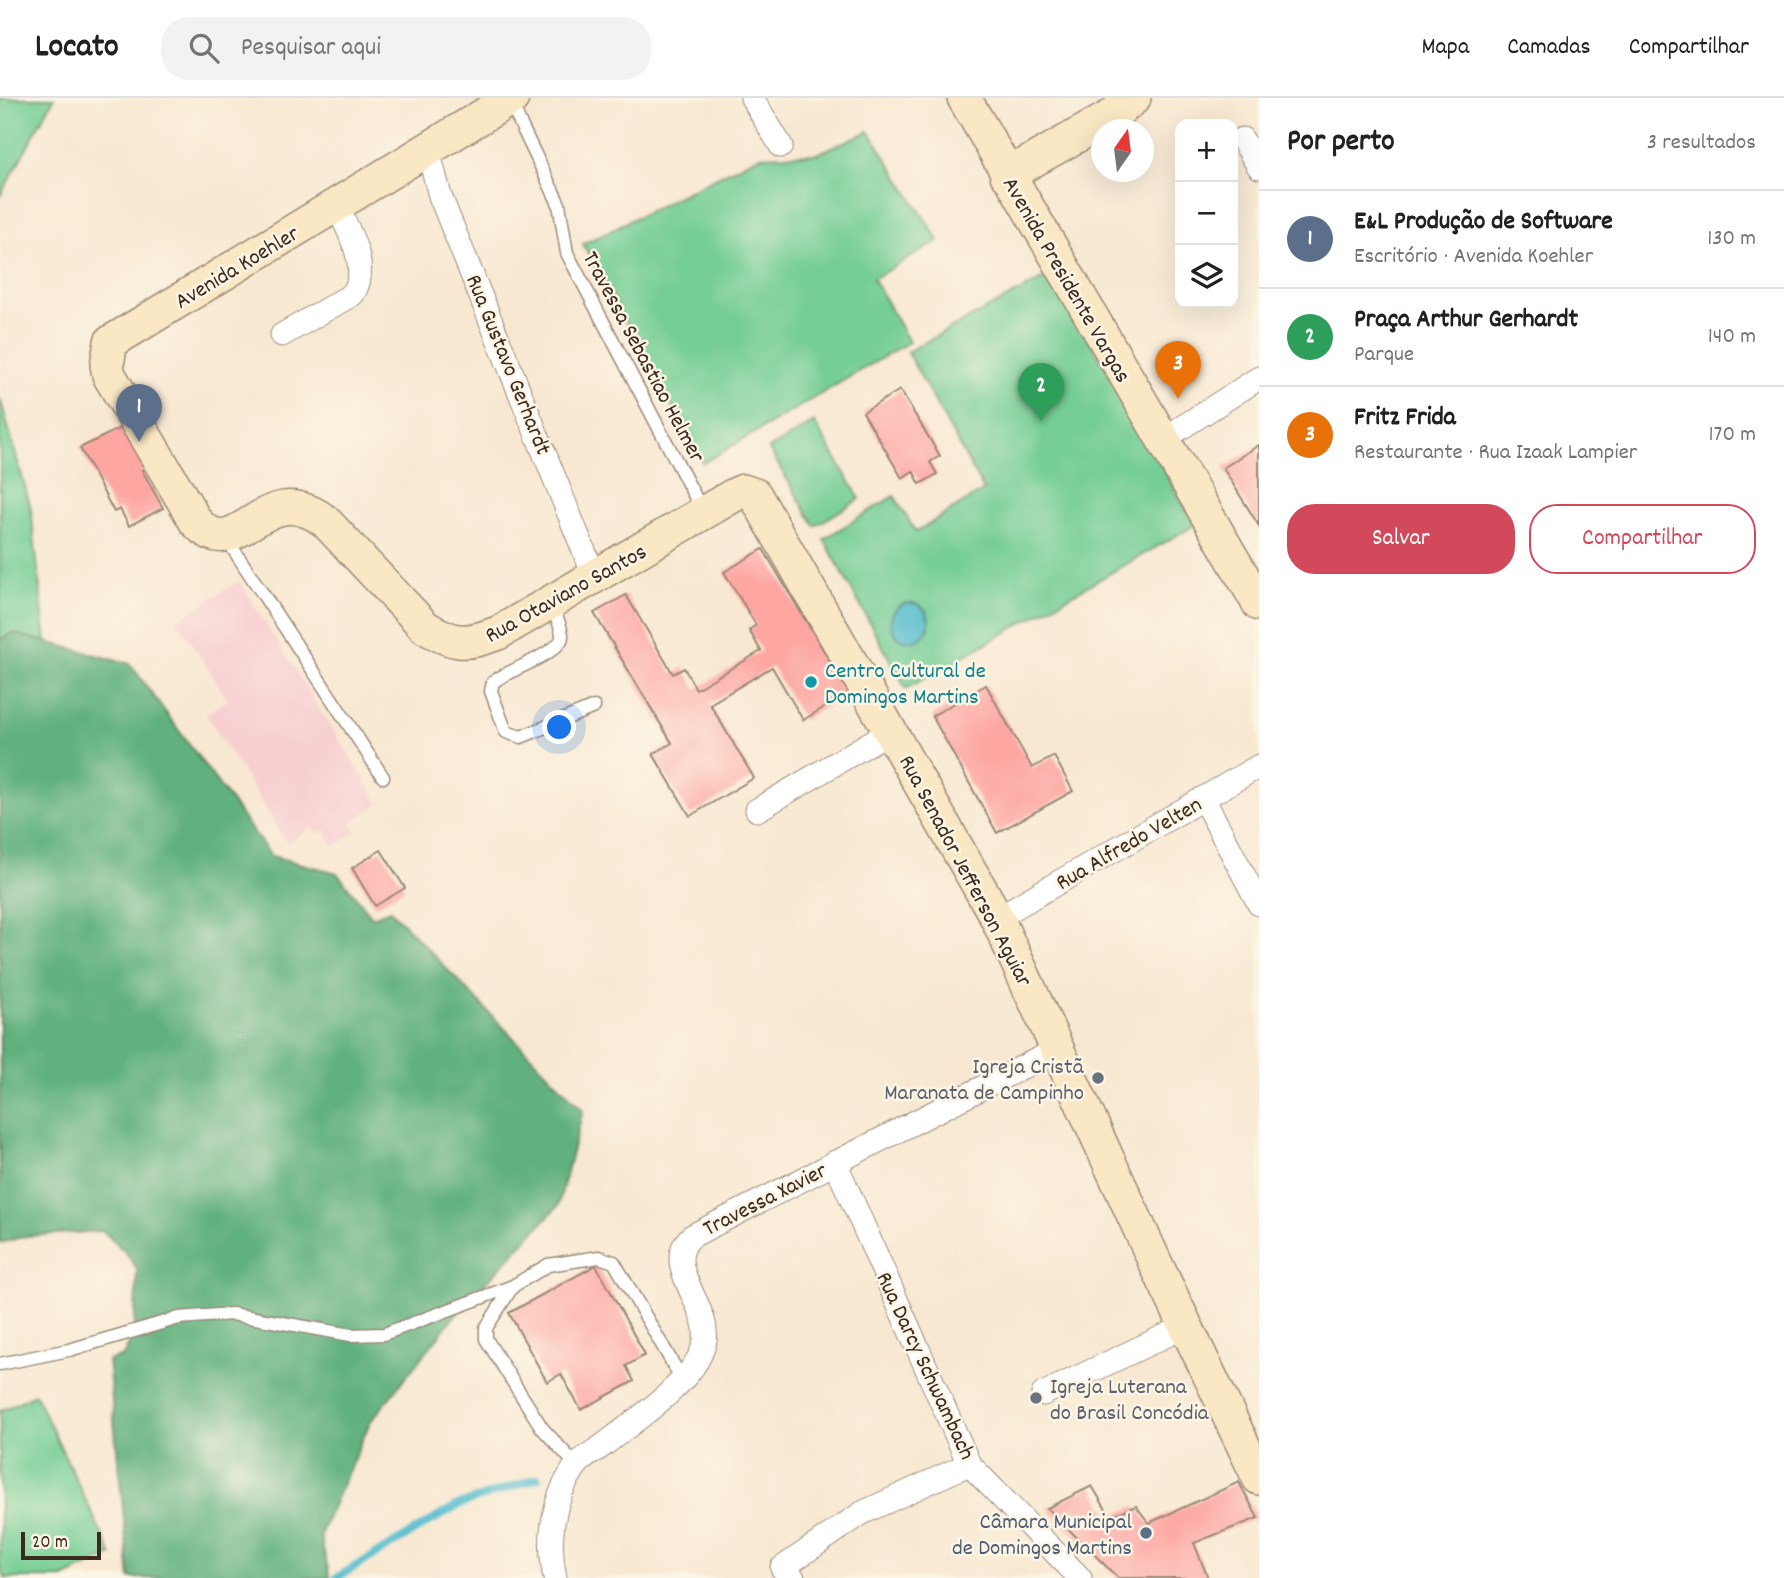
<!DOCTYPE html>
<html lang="pt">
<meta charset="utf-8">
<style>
body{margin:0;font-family:Dekko,sans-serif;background:#f2f2f2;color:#202124}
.controls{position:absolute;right:21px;top:21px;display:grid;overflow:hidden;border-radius:14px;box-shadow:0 7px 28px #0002}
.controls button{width:63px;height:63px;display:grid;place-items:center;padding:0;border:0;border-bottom:2px solid #e0e0e0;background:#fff;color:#202124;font:35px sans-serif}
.compass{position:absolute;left:1091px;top:21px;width:63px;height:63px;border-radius:50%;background:#fff;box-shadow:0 7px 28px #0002;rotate:14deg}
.scale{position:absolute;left:21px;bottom:18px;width:80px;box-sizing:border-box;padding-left:7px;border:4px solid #3b2a1e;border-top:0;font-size:19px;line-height:24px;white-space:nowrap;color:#3b2a1e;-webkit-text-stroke:5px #fcf5e5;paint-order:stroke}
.you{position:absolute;left:560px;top:630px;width:24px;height:24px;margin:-18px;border:5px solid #fff;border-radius:50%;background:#1a73e8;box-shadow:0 0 0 10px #1a73e833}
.badge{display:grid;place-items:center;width:46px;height:46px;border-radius:50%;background:#d1495b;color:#fff;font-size:23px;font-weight:700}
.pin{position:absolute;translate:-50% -58px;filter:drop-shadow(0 2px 4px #0008)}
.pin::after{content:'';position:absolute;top:37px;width:24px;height:21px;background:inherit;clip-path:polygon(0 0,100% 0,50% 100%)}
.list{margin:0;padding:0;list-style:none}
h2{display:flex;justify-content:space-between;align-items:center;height:91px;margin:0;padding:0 28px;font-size:30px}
h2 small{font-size:23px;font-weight:400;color:#757577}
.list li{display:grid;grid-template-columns:46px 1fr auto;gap:21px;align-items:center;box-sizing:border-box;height:98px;padding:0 28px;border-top:2px solid #e0e0e0}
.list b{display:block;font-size:26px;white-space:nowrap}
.list p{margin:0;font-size:23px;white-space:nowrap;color:#757577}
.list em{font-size:23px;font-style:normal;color:#757577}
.actions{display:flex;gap:14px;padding:21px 28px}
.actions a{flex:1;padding:16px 0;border:2px solid #d1495b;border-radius:28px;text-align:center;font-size:24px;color:#d1495b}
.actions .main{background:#d1495b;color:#fff}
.icon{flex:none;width:38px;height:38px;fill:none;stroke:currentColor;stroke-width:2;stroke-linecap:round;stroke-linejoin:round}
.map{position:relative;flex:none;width:1259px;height:1480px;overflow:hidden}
header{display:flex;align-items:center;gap:42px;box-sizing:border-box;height:98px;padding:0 35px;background:#fff;border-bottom:2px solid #e0e0e0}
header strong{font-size:33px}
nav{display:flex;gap:38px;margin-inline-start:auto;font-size:24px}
.search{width:490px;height:63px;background:#f2f2f2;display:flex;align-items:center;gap:18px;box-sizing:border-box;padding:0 24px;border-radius:28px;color:#757577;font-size:26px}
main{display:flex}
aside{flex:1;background:#fff}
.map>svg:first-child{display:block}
.built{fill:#f7cfd1}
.green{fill:#75ce94;stroke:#587c59;stroke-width:2}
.forest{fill:#60b17e;stroke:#4e6e4e;stroke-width:2}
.water{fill:#51bcce;stroke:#467376;stroke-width:2}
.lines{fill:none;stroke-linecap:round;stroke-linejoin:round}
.stream{stroke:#51bcce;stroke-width:8}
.building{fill:#fda6a2}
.lane-casing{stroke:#9a8978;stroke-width:15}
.street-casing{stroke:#9a8978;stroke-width:25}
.secondary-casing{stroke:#9a8978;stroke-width:36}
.lane{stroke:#fff;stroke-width:12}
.street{stroke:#fff;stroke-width:23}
.secondary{stroke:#fae7c3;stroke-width:33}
.culture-dot{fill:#0f9aa8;stroke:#fcf5e5;stroke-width:2.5}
.worship-dot{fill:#6b7280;stroke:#fcf5e5;stroke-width:2.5}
.service-dot{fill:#5c6f8a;stroke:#fcf5e5;stroke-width:2.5}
.labels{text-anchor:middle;stroke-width:5;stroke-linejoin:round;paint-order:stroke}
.street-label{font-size:23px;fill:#3b2a1e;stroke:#fcf5e5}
.culture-label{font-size:23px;fill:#0d838f;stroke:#fcf5e5;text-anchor:start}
.worship-label{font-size:23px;fill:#5b616d;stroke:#fcf5e5;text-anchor:end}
.service-label{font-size:23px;fill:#4e5e75;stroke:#fcf5e5;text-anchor:end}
</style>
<header>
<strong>Locato</strong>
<div class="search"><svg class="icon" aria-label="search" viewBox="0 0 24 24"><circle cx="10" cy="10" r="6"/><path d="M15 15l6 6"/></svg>Pesquisar aqui</div>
<nav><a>Mapa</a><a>Camadas</a><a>Compartilhar</a></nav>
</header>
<main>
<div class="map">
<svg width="1259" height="1480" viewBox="0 0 1259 1480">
<rect width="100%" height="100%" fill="#fcf5e5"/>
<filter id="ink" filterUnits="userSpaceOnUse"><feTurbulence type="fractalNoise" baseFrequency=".0143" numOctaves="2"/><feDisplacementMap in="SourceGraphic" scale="14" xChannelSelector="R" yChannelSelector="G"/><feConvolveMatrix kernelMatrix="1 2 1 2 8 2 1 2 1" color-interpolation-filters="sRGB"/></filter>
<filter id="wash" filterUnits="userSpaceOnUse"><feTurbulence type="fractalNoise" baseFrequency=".00686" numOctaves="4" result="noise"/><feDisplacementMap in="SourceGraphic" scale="28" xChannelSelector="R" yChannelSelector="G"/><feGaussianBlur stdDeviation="1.57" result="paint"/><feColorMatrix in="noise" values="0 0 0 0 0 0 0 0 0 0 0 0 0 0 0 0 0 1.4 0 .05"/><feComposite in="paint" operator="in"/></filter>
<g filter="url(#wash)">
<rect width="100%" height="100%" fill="#f8e8d1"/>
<path class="built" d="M239 483 380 706 351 724 356 734 334 748 324 732 316 736 312 729 287 745 206 616 228 602 177 522Z"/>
<g class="green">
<path d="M0 0H54L0 98Z"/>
<path d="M869 33 939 143 873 181 909 244 703 365 583 146 759 58 817 56Z"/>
<path d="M1052 176 1195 427 906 591 824 441 894 398 916 434 984 392 907 254Z"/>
<path d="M0 300 31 411 46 544 12 535 0 542Z"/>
<path d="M814 324 860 401 815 428 769 351Z"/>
<path d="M35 1296 112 1457 63 1480H5L0 1470V1313Z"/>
</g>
<path class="forest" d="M12 535 130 566 271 758 337 775 372 819 390 812 583 1012 558 1108 458 1214 370 1324 320 1437 330 1480H130L108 1263 123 1258 134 1236 137 1171 125 1154 103 1133 26 1138 0 1145V542Z"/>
<circle class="water" cx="910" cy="524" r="19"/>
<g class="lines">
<path class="stream" d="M336 1480 458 1407 538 1380"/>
</g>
<g id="blocks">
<g class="building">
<path d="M900 292 940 358 930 364 937 376 920 386 913 373 902 380 863 314Z"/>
<path d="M134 323 155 365 142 372 163 410 129 428 120 411 114 414 80 350Z"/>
<path d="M1259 347V428L1223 370Z"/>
<path d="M763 451 849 595 803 622 772 569 710 606 754 680 690 718 653 656 672 645 594 515 626 497 673 576 684 570 696 591 761 553 749 532 756 527 724 474Z"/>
<path d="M986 587 1032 670 1054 658 1073 693 997 735 932 618Z"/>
<path d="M381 752 405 790 375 808 352 770Z"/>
<path d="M596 1167 645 1257 626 1268 634 1283 581 1312 561 1276 547 1284 509 1215Z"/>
<path d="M1239 1384 1258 1420 1194 1445 1208 1480H1118L1047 1410 1092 1388 1110 1418 1136 1408 1149 1425Z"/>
</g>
</g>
</g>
<g filter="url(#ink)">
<use href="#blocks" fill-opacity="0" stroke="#9a8978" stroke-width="2"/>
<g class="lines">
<defs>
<g id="lane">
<path d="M509 2 559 106 567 155 703 414"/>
<path d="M226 440 383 679"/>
<path d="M551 505C554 515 562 528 562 538 562 555 506 573 493 584L491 593 506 634 521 639 594 609"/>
<path d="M513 1188 486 1230V1241L542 1330 576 1367"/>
<path d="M0 1266 69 1252 179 1220 232 1216 351 1237 384 1236 513 1188 548 1167 599 1159 614 1164 683 1283"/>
</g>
<g id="street">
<path d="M752 0 781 48"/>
<path d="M1242 41 1259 69"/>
<path d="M428 52 440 98 595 480"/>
<path d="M282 237 353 196C371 168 348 134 337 107"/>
<path d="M1162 342 1259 280"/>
<path d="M1203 700 1259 806"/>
<path d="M757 712 892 632"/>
<path d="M997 820 1259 668"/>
<path d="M835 1064 969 1366 1080 1480"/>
<path d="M1043 1296 1186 1228"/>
<path d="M555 1480C547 1442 552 1400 576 1368 581 1361 593 1354 601 1349 623 1332 647 1315 668 1296 682 1283 696 1269 703 1250 718 1212 657 1168 692 1138L1058 951"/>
<path d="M793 1480 782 1470 862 1415 969 1366"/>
</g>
<g id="secondary">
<path d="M512 0 111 244 107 267 109 277 196 424C240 471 261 376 325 423L425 529C456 547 465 547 498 535L734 397 743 393 755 397 997 820 1155 1164 1259 1380"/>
<path d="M964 0 1259 506"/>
<path d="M1007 77 1110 19 1134 0"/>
</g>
</defs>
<use href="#lane" class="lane-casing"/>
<use href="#street" class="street-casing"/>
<use href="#secondary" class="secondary-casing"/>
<use href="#lane" class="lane"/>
<use href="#street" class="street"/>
<use href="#secondary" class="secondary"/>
</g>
</g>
<circle class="culture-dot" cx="811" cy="584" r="7"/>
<g class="worship-dot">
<circle cx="1098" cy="980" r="7"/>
<circle cx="1036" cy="1300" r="7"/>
</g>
<circle class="service-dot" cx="1146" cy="1435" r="7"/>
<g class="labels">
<g class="street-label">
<text transform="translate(236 168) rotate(-31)" y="8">Avenida Koehler</text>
<text transform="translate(1068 181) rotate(60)" y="8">Avenida Presidente Vargas</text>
<text transform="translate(645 258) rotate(62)" y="8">Travessa Sebastiao Helmer</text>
<text transform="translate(510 266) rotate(68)" y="8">Rua Gustavo Gerhardt</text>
<text transform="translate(565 494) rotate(-29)" y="8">Rua Otaviano Santos</text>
<text transform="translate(1128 744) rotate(-30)" y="8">Rua Alfredo Velten</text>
<text transform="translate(967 772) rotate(62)" y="8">Rua Senador Jefferson Aguiar</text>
<text transform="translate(764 1100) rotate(-27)" y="8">Travessa Xavier</text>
<text transform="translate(927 1267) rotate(65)" y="8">Rua Darcy Schwambach</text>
</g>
<g class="culture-label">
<text x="825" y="579">Centro Cultural de<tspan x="825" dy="26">Domingos Martins</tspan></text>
</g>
<g class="worship-label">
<text x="1084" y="975">Igreja Cristã<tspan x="1084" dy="26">Maranata de Campinho</tspan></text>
<text x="1050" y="1295" text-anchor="start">Igreja Luterana<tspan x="1050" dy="26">do Brasil Concódia</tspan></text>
</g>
<g class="service-label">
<text x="1132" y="1430">Câmara Municipal<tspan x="1132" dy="26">de Domingos Martins</tspan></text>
</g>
</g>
</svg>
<div class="controls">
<button>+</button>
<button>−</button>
<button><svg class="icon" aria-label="layers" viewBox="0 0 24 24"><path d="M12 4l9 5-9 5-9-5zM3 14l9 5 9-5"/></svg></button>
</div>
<svg class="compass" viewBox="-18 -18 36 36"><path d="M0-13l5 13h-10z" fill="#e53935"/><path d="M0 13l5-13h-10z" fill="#757577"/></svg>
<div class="scale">20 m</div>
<div class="you"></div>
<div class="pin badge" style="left:139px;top:344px;background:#5c6f8a">1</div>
<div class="pin badge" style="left:1041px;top:323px;background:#2e9e5b">2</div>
<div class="pin badge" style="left:1178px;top:301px;background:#e8710a">3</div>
</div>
<aside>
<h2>Por perto<small>3 resultados</small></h2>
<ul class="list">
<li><span class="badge" style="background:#5c6f8a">1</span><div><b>E&amp;L Produção de Software</b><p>Escritório · Avenida Koehler</p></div><em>130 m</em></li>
<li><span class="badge" style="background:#2e9e5b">2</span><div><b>Praça Arthur Gerhardt</b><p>Parque</p></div><em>140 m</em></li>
<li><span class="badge" style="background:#e8710a">3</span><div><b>Fritz Frida</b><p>Restaurante · Rua Izaak Lampier</p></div><em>170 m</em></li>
</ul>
<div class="actions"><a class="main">Salvar</a><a>Compartilhar</a></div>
</aside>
</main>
